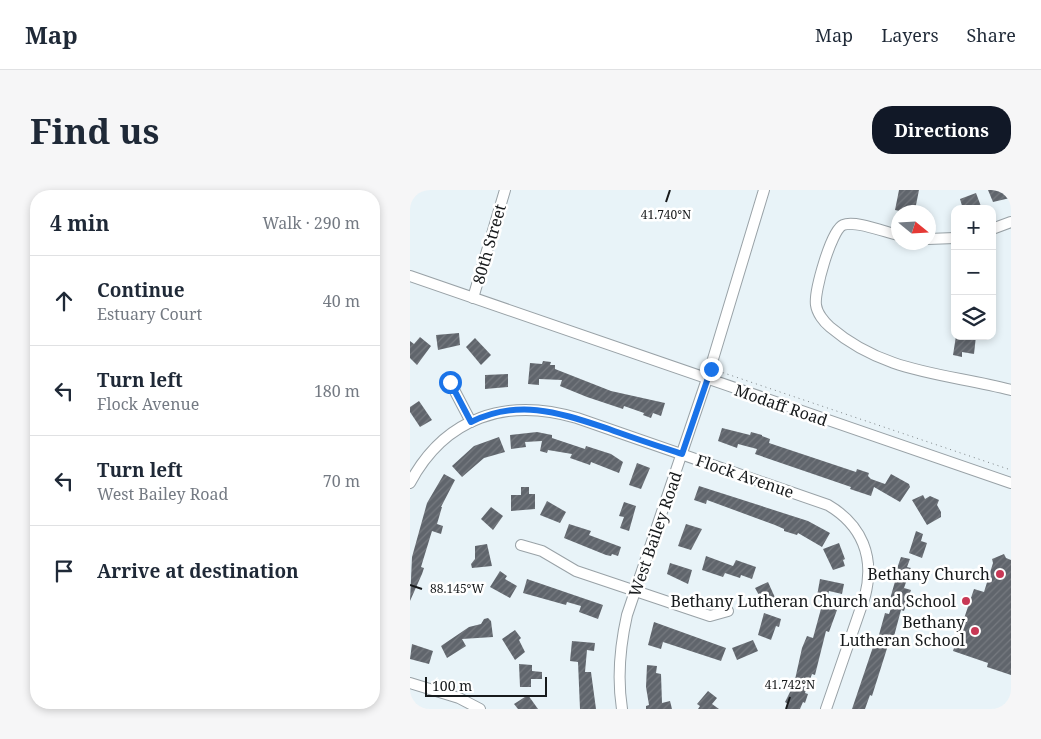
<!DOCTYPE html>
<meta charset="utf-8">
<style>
body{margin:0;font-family:"Noto Serif",serif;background:#f6f6f7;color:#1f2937}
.controls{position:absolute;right:15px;top:15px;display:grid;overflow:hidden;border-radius:10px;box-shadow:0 2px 8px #0003}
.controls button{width:45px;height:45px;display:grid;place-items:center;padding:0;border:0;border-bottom:1px solid #e0e1e3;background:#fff;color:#1f2937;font:25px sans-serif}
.compass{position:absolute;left:481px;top:15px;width:45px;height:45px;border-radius:50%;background:#fff;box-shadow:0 2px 8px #0003;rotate:108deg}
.scale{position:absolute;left:15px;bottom:12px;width:122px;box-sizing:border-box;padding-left:5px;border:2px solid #171a1c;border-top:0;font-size:14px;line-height:18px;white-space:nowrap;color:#171a1c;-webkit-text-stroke:4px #fff;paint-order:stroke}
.stop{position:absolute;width:15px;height:15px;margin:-11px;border:4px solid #1a73e8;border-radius:50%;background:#fff}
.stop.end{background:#1a73e8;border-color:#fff;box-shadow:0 1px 5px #0008}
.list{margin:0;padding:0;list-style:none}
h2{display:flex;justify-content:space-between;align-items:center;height:65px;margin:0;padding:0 20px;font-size:21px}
h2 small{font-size:16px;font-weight:400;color:#747a83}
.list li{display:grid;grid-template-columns:32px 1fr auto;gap:15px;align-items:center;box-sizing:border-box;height:90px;padding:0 20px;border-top:1px solid #e0e1e3}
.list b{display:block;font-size:19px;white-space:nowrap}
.list p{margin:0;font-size:16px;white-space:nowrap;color:#747a83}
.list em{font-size:16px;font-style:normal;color:#747a83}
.icon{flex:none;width:28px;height:28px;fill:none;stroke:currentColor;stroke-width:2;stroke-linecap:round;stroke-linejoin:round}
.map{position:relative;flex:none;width:601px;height:519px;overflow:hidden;border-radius:20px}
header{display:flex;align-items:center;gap:30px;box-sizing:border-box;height:70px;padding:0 25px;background:#fff;border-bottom:1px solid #e0e1e3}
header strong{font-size:24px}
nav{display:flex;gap:28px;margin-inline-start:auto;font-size:18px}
.intro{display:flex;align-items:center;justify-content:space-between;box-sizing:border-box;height:120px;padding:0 30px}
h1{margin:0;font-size:35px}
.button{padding:12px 22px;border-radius:20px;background:#111827;color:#fff;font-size:18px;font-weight:700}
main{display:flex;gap:30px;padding:0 30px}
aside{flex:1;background:#fff;border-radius:20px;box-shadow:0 2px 8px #0003}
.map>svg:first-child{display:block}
.building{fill:url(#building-hatch)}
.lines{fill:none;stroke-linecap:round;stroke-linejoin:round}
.minor-casing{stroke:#99a2a7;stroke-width:12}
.path{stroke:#7b8285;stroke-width:1;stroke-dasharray:1 4;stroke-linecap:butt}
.minor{stroke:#fff;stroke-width:10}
.route{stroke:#1a73e8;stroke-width:6}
.ticks{fill:none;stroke:#171a1c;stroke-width:2}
.poi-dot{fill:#c83855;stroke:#fff;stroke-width:2}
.labels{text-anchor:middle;stroke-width:5;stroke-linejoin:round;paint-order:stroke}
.street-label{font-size:16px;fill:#171a1c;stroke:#fff}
.poi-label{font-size:16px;fill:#171a1c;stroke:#fff;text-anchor:end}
.ticks-label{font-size:12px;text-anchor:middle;fill:#171a1c;stroke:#fff;stroke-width:5;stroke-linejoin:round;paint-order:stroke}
</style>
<header>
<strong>Map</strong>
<nav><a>Map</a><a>Layers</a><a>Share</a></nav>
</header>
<div class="intro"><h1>Find us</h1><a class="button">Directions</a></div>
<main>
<aside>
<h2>4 min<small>Walk · 290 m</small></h2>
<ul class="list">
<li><svg class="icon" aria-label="ahead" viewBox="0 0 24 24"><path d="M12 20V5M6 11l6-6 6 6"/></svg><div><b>Continue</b><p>Estuary Court</p></div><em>40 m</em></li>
<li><svg class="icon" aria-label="left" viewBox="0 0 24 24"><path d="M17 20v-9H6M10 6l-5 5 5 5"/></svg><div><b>Turn left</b><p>Flock Avenue</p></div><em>180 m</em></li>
<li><svg class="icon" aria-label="left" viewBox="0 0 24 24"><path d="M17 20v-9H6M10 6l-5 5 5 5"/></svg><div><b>Turn left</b><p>West Bailey Road</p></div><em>70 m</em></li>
<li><svg class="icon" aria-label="arrive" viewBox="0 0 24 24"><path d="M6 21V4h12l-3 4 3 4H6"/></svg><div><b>Arrive at destination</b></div></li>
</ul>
</aside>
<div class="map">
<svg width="601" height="519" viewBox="0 0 601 519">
<defs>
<pattern id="building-hatch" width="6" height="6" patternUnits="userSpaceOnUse" patternTransform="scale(1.25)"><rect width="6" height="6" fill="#60656c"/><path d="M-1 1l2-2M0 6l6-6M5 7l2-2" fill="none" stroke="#767a80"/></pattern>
</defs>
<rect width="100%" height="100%" fill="#e8f3f8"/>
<g class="building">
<path d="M489 0H509L505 20 495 17 494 22 485 20Z"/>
<path d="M578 0H597L600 8 583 12Z"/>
<path d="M566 3 572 19H553L550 9Z"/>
<path d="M49 143 50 155 28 160 26 145Z"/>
<path d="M546 146H566L564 164 552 162V167L543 165Z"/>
<path d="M10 147 21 156 7 175 0 168V151L4 154Z"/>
<path d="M65 148 81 165 71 175 56 157Z"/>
<path d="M133 171 141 172 140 175H145V179L201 201 255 213 251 226 243 223 241 228 233 225 234 223 214 216 213 219 177 207 150 196 152 190 129 189V195L118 194 120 173 132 174Z"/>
<path d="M98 184V197L75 199V185Z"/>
<path d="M9 211 22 230 10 237 0 222V217Z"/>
<path d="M312 238 340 245 341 242 352 245V246L360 249 359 253 446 282 447 279 459 283 458 286 461 289 475 294 481 284 499 294 500 297 490 312 464 297 461 306 440 299 441 297 345 264 347 259 328 254 327 258 308 251Z"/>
<path d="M127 242 142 245V248L175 259 176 256 201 264 213 272 209 283 181 272 180 275 160 268 162 264 138 260 137 263 130 261 132 251 115 252 116 257 101 259 100 245Z"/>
<path d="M89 247 95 262 74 268 52 287 42 276 64 256Z"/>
<path d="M227 273 240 278 231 299 219 295Z"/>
<path d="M34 284 45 290 31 317H32L27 334 33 336 31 344 22 341 11 377 14 378 12 384 0 411 2 367 17 313Z"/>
<path d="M289 296 398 331 420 343 412 357 388 343 387 345 374 341V339L365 335 297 310 296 314 284 310Z"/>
<path d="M111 297H119V304H125V319L101 321V305H111Z"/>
<path d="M513 305 515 309 520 306 529 310 527 315 531 322V327L517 335 502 310Z"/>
<path d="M137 311 156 322 150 333 130 325Z"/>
<path d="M214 312 226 316 219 341 210 338 214 327 209 326Z"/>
<path d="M81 317 93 326 83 340 71 329Z"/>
<path d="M159 334 181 341 179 345 211 357 208 366 202 364 201 366 196 365 154 348Z"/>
<path d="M276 334 292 339 281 360 268 356Z"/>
<path d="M506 341 513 344 511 351 517 353 512 368 499 363Z"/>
<path d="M429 353 435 369 433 370 435 376 423 380 413 359Z"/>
<path d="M77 354 82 376 62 378 61 374 65 369V356Z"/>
<path d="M594 364 596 368 601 370V485L577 477 578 473 543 461 564 399 574 402 583 373 582 369Z"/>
<path d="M296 366 323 376 326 370 346 377 342 389 331 385 330 388 315 383 313 387 292 380Z"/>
<path d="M491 367 500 369 497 377 501 378 494 398 501 400 494 421 491 420 483 450 480 449 462 506 460 505 455 519H442L465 451 467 452 475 423 479 424 484 410 480 409 486 388 484 387Z"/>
<path d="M260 373 282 380 278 394 257 384Z"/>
<path d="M90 381 97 386 95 389 107 396 100 408 80 397Z"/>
<path d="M117 389 193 415 188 429 169 422 171 416 157 412 156 415 113 403Z"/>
<path d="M410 389 434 394 432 404 419 401 417 408 407 406Z"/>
<path d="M358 392 367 412 356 418 345 398Z"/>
<path d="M412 415 427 420 419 442 416 441 405 485 402 484 395 503 398 504 395 513 393 512 390 519H376L378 514 375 512 384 494 392 458 397 446 403 448Z"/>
<path d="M354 423 371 429 369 437 366 436 361 450 348 445Z"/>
<path d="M78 428 81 431 83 447 52 449 56 456 37 468 31 456 59 437 71 434 74 429Z"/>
<path d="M244 432 316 458 311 471 253 452 251 459 238 455Z"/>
<path d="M105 440 111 448 109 450 115 462 105 470 92 449Z"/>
<path d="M343 450 348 461 327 470 322 458Z"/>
<path d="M162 451 185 453 184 461 177 460 175 482H181L186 519H170L168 472 160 471Z"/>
<path d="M2 454 23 461 19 474 0 469Z"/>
<path d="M109 474 122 475V481L132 482V489H121V497H110Z"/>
<path d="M237 475 247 476 246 483 251 484 252 513 260 511 262 519H236V516L239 515 236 497Z"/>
<path d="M298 501 307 508 302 514 309 519H288L290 516 287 514Z"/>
<path d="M118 505 128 519H108L104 514Z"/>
</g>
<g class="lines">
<defs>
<g id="minor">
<path d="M582 39 601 32"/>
<path d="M488 45C475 42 445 30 433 35 421 40 404 102 406 115 407 123 414 132 420 137 475 184 536 183 601 200"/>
<path d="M518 49 545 48"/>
<path d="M0 86 601 293"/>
<path d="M63 108 95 0"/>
<path d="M40 192 61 232"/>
<path d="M0 293C35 227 97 207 167 228L418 315C452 335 465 367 455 406L416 519"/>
<path d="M111 355 132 361 166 381 300 426 318 421"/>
<path d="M0 493 49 508 70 519"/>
<path d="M212 519C207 487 210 456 217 425L297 189 354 0"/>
</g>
</defs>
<use href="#minor" class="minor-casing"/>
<path class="path" d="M308 181 601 280"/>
<use href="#minor" class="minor"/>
</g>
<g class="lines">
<path class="route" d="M40 192 61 232C110 208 150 223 199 239 223 248 248 256 272 264L301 179"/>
</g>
<path class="ticks" d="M256 12 260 0M0 395 12 399M376 519 380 507"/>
<g class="poi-dot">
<circle cx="590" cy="384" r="5"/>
<circle cx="556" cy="411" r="5"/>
<circle cx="565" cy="441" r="5"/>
</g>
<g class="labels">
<g class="street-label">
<text transform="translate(79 54) rotate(-74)" y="6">80th Street</text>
<text transform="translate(371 215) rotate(19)" y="6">Modaff Road</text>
<text transform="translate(335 286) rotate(19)" y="6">Flock Avenue</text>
<text transform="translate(245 344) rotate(-71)" y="6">West Bailey Road</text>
</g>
<g class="poi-label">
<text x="580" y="390">Bethany Church</text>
<text x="546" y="417">Bethany Lutheran Church and School</text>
<text x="555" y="438">Bethany<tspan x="555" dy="18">Lutheran School</tspan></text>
</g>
</g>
<g class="ticks-label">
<text x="256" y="29">41.740°N</text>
<text x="47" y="403">88.145°W</text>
<text x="380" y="499">41.742°N</text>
</g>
</svg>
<div class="controls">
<button>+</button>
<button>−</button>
<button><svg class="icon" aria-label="layers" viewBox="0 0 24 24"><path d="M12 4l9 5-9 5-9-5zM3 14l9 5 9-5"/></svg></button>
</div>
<svg class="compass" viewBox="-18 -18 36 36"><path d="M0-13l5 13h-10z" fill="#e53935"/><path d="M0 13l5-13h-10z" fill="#747a83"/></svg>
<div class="scale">100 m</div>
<div class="stop" style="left:40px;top:192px"></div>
<div class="stop end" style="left:301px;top:179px"></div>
</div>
</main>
